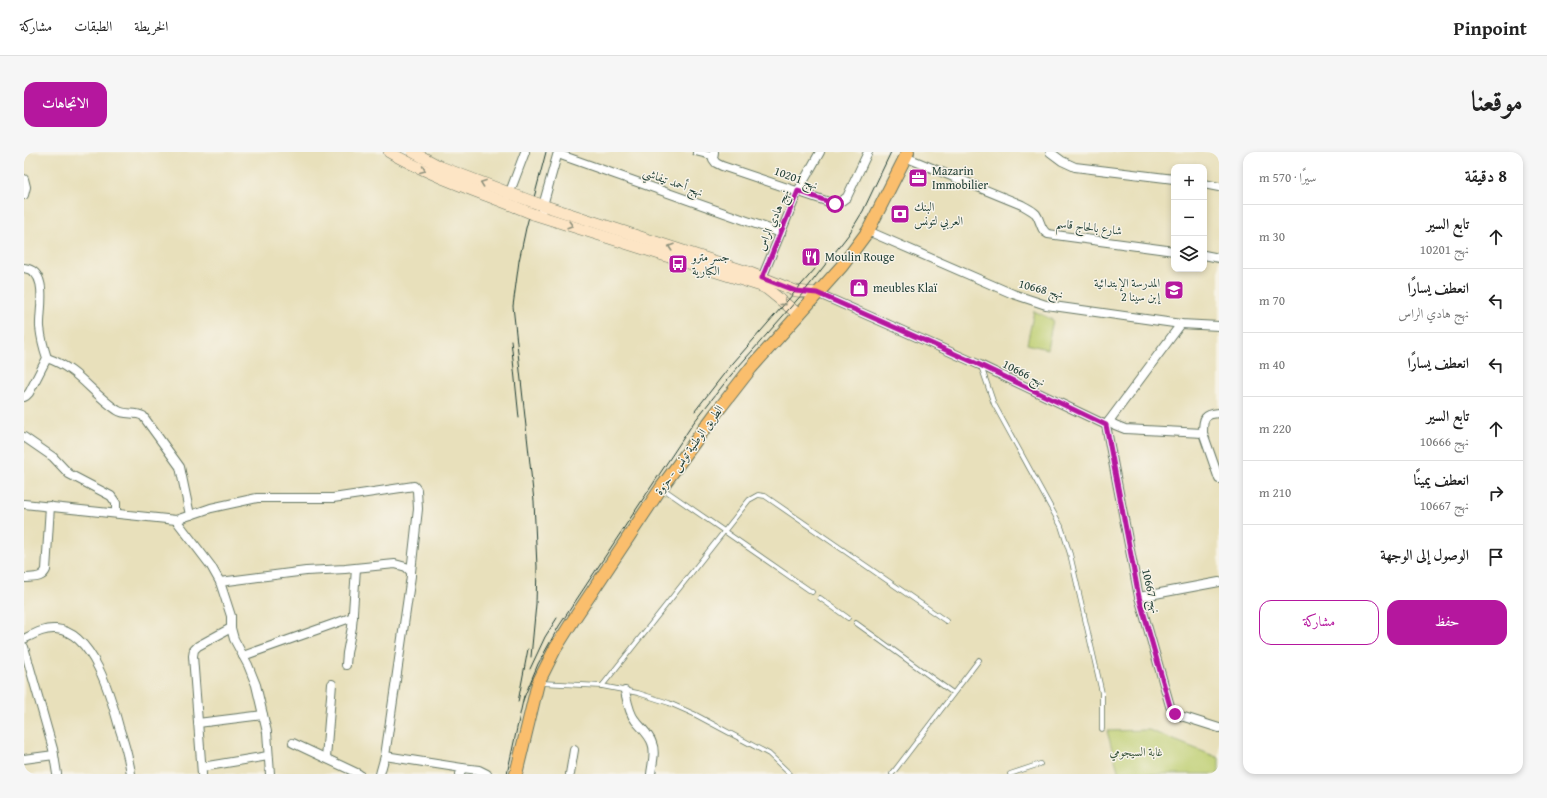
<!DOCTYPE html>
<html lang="ar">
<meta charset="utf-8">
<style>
body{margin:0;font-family:"Gentium Book Plus",Amiri,serif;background:#f6f6f6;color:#222;direction:rtl}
.controls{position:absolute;right:12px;top:12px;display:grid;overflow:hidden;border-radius:8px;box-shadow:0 2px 6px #0003}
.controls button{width:36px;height:36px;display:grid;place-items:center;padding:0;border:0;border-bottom:1px solid #e0e0e0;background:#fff;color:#222;font:20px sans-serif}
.stop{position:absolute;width:12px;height:12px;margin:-9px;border:3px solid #b5179e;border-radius:50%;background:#fff}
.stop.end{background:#b5179e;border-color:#fff;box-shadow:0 1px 4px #0008}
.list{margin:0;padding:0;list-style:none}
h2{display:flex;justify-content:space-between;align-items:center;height:52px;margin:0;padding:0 16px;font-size:17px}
h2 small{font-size:13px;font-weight:400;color:#767676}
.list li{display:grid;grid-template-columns:26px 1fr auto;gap:12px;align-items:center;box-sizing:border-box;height:64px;padding:0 16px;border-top:1px solid #e0e0e0}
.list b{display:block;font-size:15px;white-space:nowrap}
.list p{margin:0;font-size:13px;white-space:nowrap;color:#767676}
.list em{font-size:13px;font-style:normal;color:#767676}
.actions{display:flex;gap:8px;padding:12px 16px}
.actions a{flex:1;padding:9px 0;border:1px solid #b5179e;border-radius:12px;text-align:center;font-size:14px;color:#b5179e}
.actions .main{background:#b5179e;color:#fff}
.icon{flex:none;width:22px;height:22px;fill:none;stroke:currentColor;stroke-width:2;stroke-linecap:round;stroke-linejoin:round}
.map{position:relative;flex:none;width:1195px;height:622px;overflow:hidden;direction:ltr;border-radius:12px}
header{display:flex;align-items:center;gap:24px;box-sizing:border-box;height:56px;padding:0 20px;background:#fff;border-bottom:1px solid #e0e0e0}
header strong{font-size:19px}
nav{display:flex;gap:22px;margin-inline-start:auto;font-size:14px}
.intro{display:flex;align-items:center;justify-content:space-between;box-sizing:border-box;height:96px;padding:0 24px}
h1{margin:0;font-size:28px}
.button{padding:10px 18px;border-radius:12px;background:#b5179e;color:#fff;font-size:14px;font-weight:700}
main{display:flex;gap:24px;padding:0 24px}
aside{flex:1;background:#fff;border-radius:12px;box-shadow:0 2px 6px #0003}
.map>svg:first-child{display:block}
.green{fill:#bdce70;stroke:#6e8652}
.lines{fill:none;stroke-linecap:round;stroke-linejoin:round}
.service-casing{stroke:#657663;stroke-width:5.5}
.pedestrian-casing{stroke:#657663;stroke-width:8}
.minor-casing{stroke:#657663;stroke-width:10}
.secondary-casing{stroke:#657663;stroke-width:12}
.primary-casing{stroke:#657663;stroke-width:14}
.service{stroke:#fff;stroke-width:4}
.pedestrian{stroke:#fff;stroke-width:6}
.minor{stroke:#fff;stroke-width:8}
.secondary{stroke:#fde5c5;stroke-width:11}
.primary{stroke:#fabe6d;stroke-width:12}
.tram{stroke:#1f3d34;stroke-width:1}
.secondary-bridge-casing{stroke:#657663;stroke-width:12;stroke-linecap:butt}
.secondary-bridge{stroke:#fde5c5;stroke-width:11}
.oneway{stroke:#8e917c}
.route{stroke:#b5179e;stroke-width:5}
.labels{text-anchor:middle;stroke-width:3;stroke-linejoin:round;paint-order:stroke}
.poi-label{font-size:12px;fill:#1f3d34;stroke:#f7f3e8;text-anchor:start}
.street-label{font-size:12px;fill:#1f3d34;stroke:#f7f3e8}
.park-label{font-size:12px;fill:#3f5a40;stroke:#f7f3e8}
</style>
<header>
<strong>Pinpoint</strong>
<nav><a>الخريطة</a><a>الطبقات</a><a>مشاركة</a></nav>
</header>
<div class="intro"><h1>موقعنا</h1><a class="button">الاتجاهات</a></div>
<main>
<aside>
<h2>8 دقيقة<small>سيرًا · 570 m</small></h2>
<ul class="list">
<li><svg class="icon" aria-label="ahead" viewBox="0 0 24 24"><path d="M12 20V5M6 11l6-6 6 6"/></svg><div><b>تابع السير</b><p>نهج 10201</p></div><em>30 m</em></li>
<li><svg class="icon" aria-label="left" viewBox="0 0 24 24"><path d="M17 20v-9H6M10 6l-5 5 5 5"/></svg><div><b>انعطف يسارًا</b><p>نهج هادي الراس</p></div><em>70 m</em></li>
<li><svg class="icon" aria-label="left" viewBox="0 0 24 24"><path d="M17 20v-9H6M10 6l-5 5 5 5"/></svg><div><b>انعطف يسارًا</b></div><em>40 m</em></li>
<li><svg class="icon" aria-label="ahead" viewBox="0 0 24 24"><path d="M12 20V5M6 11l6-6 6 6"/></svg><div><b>تابع السير</b><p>نهج 10666</p></div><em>220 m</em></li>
<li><svg class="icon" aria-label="right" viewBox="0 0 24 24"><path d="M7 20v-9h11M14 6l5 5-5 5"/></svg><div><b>انعطف يمينًا</b><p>نهج 10667</p></div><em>210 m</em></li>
<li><svg class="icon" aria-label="arrive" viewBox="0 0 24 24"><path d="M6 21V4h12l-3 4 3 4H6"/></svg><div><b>الوصول إلى الوجهة</b></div></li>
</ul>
<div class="actions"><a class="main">حفظ</a><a>مشاركة</a></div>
</aside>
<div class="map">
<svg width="1195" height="622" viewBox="0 0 1195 622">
<rect width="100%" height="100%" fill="#f7f3e8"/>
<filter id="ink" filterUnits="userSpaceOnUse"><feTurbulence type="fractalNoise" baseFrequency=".025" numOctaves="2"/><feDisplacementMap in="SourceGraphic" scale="8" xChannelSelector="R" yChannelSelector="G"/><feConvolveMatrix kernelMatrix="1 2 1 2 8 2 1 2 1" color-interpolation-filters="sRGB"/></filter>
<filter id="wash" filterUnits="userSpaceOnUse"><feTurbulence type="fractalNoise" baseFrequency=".012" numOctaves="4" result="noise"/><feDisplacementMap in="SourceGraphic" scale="16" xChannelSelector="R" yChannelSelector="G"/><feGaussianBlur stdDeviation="0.9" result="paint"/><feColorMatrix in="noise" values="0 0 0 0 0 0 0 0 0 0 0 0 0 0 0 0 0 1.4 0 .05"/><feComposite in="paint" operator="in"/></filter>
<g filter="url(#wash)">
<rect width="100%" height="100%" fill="#e8e0bb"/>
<g class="green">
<path d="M1010 159 1029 168 1023 197 1003 192Z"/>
<path d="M1125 578 1195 606V622H1095L1083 579Z"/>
</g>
</g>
<g filter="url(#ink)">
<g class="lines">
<defs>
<g id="service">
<path d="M957 214 970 252 1037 374 1046 402 1078 541V577"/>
<path d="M638 336 788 440"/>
<path d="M796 446 824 466"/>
<path d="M832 471 929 541"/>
<path d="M517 531 578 534 614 541 645 551 670 562 745 602 766 622"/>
<path d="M578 534 725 348 734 343 741 344 922 469"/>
<path d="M868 622 955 508"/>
<path d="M986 622 1016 612"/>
</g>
<path id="pedestrian" d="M672 0 688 4"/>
<g id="minor">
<path d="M690 0 689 7 692 11 698 14 811 52 815 51 823 45 844 0"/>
<path d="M1026 0 1038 9 1051 15 1150 27"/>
<path d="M534 2 757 81"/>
<path d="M881 5 998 53C1003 56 1008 58 1012 62 1017 69 1016 78 1024 82L1150 99"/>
<path d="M0 27 2 35 0 43"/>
<path d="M1180 32 1195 35"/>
<path d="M484 45 501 0"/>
<path d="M518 57 534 0"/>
<path d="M844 79 989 142 1022 153 1157 172 1195 174"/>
<path d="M1180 103 1195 106"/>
<path d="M0 116C26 119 15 158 16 175 17 185 20 197 23 206L5 241 2 244 0 245"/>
<path d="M738 126 774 39 796 0"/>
<path d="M793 141 956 213 1082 273 1157 172"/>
<path d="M23 206C55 217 66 240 93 258 101 264 111 259 119 264L156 315 166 363"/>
<path d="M1195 261C1180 262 1179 266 1179 281L1195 327"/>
<path d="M1085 269 1091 273 1101 277 1179 281"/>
<path d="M1082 273 1115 445 1146 554 1151 562 1157 564 1195 576"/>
<path d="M0 285 29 305 45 322 87 344 92 351V361"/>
<path d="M0 352 152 368 187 356 233 346H309L390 334 393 338 394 357 387 420"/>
<path d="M152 368 187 414 196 430 207 464V476L210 487 224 513 232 533 243 580 246 622"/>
<path d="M0 426C9 425 18 427 22 418L26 354"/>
<path d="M196 430 282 419 321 417 371 412 382 415 387 420V424L361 604 356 622"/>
<path d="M1115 445 1195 430"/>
<path d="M0 487C10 482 20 476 32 477 69 480 87 545 95 575 100 590 105 606 107 622"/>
<path d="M0 495 29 597 33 622"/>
<path d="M219 504 329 465"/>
<path d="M322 513 323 501 328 475 332 416"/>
<path d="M601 539C603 548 605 561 611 568 617 576 625 582 628 591 632 600 628 612 627 622"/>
<path d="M174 571 239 563"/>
<path d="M269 591 335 622"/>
<path d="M361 604 438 616 436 622"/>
<path d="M302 606 308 532"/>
<path d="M0 607 30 603"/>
<path d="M178 615 244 604"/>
<path d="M438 616 455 618 463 622"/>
<path d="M178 622 169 504 170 498 174 494 207 476"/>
<path d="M546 622 550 598"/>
</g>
<g id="secondary">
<path d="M365 0C405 23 449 38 492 55"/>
<path d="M389 0 417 15 496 45"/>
<path d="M512 51 724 120 772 139 793 141"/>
<path d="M509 62 737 134 743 137 774 162"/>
</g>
<path id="primary" d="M492 622 514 531 531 497 548 470 637 336 692 261 727 216 818 114 844 79 884 0"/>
</defs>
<use href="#service" class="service-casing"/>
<use href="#pedestrian" class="pedestrian-casing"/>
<use href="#minor" class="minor-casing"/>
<use href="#secondary" class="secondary-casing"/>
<use href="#primary" class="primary-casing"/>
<use href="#service" class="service"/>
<use href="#pedestrian" class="pedestrian"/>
<use href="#minor" class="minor"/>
<use href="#secondary" class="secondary"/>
<use href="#primary" class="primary"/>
<g class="tram">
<path d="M487 188 495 266"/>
<path d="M671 259 703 218 791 117"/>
<path d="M507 505 512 452 513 415 510 349 489 154 495 109 502 76 522 0"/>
<path d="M506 517 521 485 533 466"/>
<path d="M499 548 514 512 535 474 670 270 707 223 780 140 825 82 839 59 867 0"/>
<path d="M494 550 504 497"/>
<path d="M483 622 500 544"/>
</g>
<defs>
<g id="secondary-bridge">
<path d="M496 45 512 51"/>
<path d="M492 55 509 62"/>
</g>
</defs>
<use href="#secondary-bridge" class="secondary-bridge-casing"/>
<use href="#secondary-bridge" class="secondary-bridge"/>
</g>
<defs><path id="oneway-chevron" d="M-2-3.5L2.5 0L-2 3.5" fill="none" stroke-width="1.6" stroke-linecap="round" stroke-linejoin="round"/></defs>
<g class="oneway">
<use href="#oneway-chevron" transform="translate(399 18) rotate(23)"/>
<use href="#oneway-chevron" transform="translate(459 31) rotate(-160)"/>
<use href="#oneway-chevron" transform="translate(546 73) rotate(17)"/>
<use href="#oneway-chevron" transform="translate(647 95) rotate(-162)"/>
<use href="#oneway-chevron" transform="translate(760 151) rotate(40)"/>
</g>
</g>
<g class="lines" filter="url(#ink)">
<path class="route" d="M811 52 774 39 738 126 772 139 793 141 956 213 1082 273 1115 445 1146 554 1151 562"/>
</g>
<defs>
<symbol id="office-square" viewBox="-11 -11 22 22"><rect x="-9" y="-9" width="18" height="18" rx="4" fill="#b5179e" stroke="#f7f3e8"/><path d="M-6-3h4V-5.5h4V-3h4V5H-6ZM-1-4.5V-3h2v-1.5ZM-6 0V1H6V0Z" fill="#fff"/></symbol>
<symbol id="bank-square" viewBox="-11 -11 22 22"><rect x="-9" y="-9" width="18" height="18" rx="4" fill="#b5179e" stroke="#f7f3e8"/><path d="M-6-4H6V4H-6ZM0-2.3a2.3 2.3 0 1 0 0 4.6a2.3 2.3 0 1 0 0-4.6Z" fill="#fff"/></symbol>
<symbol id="restaurant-square" viewBox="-11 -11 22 22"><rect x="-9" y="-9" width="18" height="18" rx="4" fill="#b5179e" stroke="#f7f3e8"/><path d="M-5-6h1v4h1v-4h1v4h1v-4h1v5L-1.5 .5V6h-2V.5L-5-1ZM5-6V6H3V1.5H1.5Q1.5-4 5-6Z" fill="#fff"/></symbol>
<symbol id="bus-square" viewBox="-11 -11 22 22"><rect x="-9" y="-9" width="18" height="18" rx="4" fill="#b5179e" stroke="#f7f3e8"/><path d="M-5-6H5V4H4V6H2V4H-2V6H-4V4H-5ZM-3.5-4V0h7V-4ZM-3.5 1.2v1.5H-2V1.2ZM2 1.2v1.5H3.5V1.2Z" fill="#fff"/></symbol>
<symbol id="shop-square" viewBox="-11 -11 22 22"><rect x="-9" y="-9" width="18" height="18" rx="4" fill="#b5179e" stroke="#f7f3e8"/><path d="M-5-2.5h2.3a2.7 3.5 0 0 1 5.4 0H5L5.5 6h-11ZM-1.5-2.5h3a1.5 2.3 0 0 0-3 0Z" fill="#fff"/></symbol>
<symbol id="school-square" viewBox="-11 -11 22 22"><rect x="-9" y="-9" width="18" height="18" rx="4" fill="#b5179e" stroke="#f7f3e8"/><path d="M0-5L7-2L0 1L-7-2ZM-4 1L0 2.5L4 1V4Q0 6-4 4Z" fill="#fff"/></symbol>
</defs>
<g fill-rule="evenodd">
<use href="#office-square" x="883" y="15" width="22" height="22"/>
<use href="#bank-square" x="865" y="51" width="22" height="22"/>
<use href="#restaurant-square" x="776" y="94" width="22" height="22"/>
<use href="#bus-square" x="643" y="101" width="22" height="22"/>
<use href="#shop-square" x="824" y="125" width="22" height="22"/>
<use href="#school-square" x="1139" y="127" width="22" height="22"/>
</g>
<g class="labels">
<g class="poi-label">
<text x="908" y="23">Mazarin<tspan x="908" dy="14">Immobilier</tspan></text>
<text x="890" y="59">البنك<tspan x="890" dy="14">العربي لتونس</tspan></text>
<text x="668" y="109">جسر مترو<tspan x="668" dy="14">الكبارية</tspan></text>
<text x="801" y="109">Moulin Rouge</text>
<text x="1136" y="135" text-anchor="end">المدرسة الإبتدائية<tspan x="1136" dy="14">إبن سينا 2</tspan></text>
<text x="849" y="140">meubles Klaï</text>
</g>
<g class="street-label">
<text transform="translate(772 26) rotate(20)" y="4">نهج 10201</text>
<text transform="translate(649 30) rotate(20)" y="4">نهج أحمد تيفاشي</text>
<text transform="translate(749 68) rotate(-67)" y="4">نهج هادي الراس</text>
<text transform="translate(1065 75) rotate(7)" y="4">شارع بالحاج قاسم</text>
<text transform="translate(1017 137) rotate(15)" y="4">نهج 10668</text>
<text transform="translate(1000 221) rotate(26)" y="4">نهج 10666</text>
<text transform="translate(665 298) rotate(-54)" y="4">الطريق الوطنية تونس - حزوة</text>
<text transform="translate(1127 439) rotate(77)" y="4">نهج 10667</text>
</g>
<g class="park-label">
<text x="1112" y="604">غابة السيجومي</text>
</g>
</g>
</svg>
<div class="controls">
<button>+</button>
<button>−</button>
<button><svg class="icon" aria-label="layers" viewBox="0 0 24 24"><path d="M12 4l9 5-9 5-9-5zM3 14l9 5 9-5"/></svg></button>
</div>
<div class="stop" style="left:811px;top:52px"></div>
<div class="stop end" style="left:1151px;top:562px"></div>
</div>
</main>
